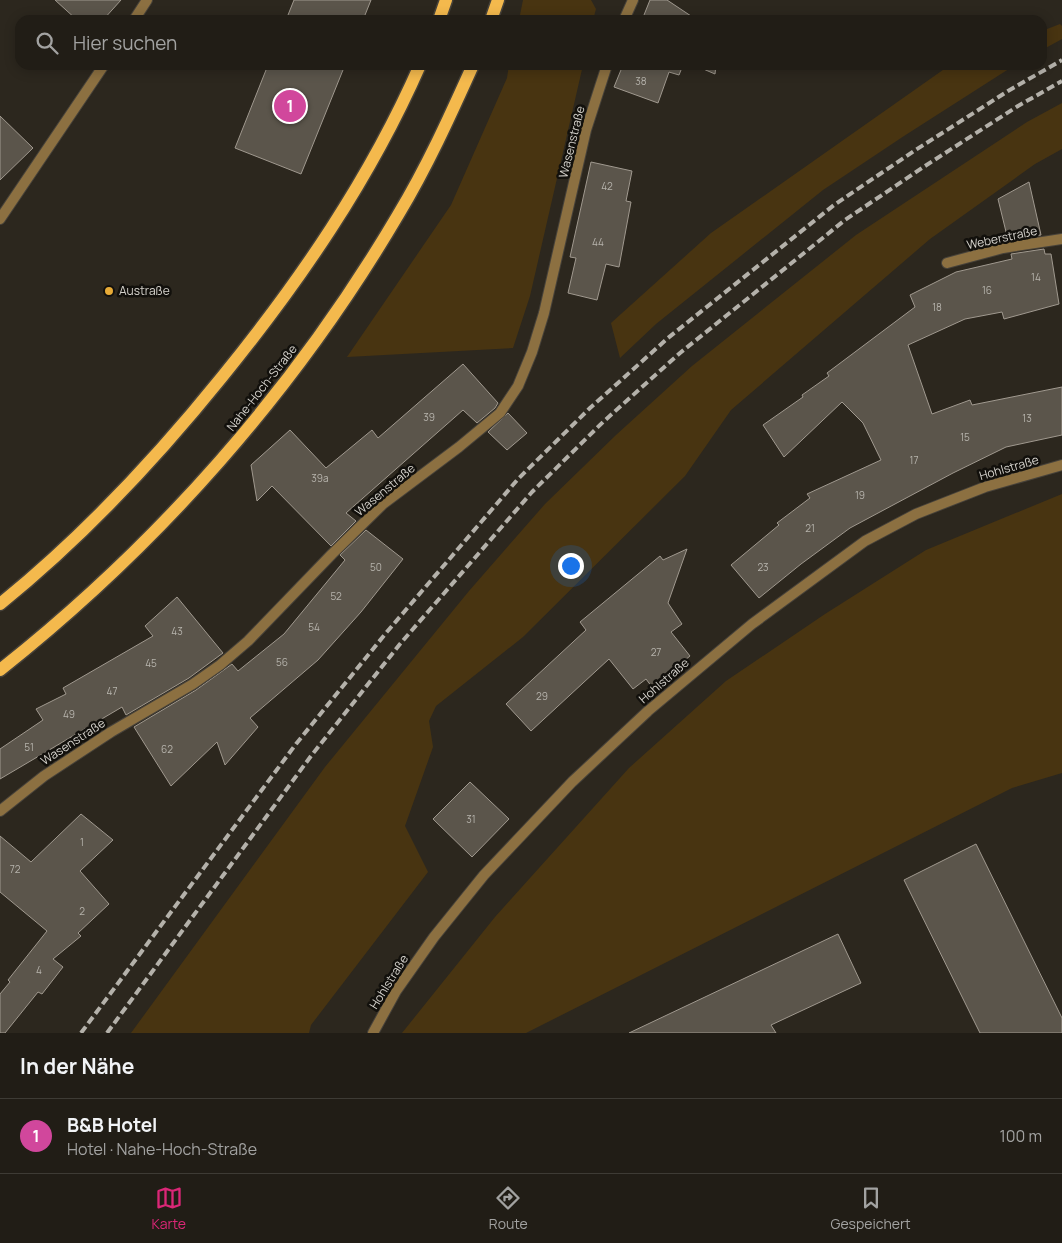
<!DOCTYPE html>
<html lang="de">
<meta charset="utf-8">
<style>
body{margin:0;font-family:Manrope,sans-serif;background:#29261f;color:#f1f3f6}
.you{position:absolute;left:570px;top:565px;width:18px;height:18px;margin:-12px;border:4px solid #fff;border-radius:50%;background:#1a73e8;box-shadow:0 0 0 8px #1a73e833}
.badge{display:grid;place-items:center;width:32px;height:32px;border-radius:50%;background:#db2777;color:#fff;font-size:16px;font-weight:700}
.pin{position:absolute;translate:-50% -50%;border:2px solid #fff;box-shadow:0 1px 5px #0006}
.list{margin:0;padding:0;list-style:none}
h2{display:flex;justify-content:space-between;align-items:center;height:65px;margin:0;padding:0 20px;font-size:21px}
h2 small{font-size:16px;font-weight:400;color:#a2a2a1}
.list li{display:grid;grid-template-columns:32px 1fr auto;gap:15px;align-items:center;box-sizing:border-box;height:75px;padding:0 20px;border-top:1px solid #3e3b35}
.list b{display:block;font-size:19px;white-space:nowrap}
.list p{margin:0;font-size:16px;white-space:nowrap;color:#a2a2a1}
.list em{font-size:16px;font-style:normal;color:#a2a2a1}
.icon{flex:none;width:28px;height:28px;fill:none;stroke:currentColor;stroke-width:2;stroke-linecap:round;stroke-linejoin:round}
.map{position:relative;flex:none;width:1062px;height:1033px;overflow:hidden}
.search{position:absolute;background:#211d16;box-shadow:0 2px 12px #0003;left:15px;right:15px;top:15px;height:55px;display:flex;align-items:center;gap:12px;box-sizing:border-box;padding:0 18px;border-radius:15px;color:#a2a2a1;font-size:19px}
.sheet{height:140px;background:#211d16}
nav{display:flex;justify-content:space-around;align-items:center;box-sizing:border-box;height:70px;border-top:1px solid #3e3b35;background:#211d16;font-size:14px;color:#a2a2a1}
nav a{display:grid;justify-items:center;gap:2px}
nav .on{color:#db2777}
.map>svg:first-child{display:block}
.green{fill:#483411}
.building{fill:#5b554b;stroke:#a0998f}
.lines{fill:none;stroke-linecap:round;stroke-linejoin:round}
.minor-casing{stroke:#47423a;stroke-width:12}
.primary-casing{stroke:#47423a;stroke-width:15}
.minor{stroke:#8c7041;stroke-width:10}
.primary{stroke:#f4b94d;stroke-width:12}
.rail{stroke:#b4b1aa;stroke-width:4;stroke-dasharray:8 4;stroke-linecap:butt}
.poi-dot{fill:#e8ab37;stroke:#12100c;stroke-width:2}
.labels{text-anchor:middle;stroke-width:5;stroke-linejoin:round;paint-order:stroke}
.number-label{font-size:10px;fill:#b6b3ac}
.street-label{font-size:12px;fill:#d5d2cc;stroke:#12100c}
.poi-label{font-size:12px;fill:#d5d2cc;stroke:#12100c;text-anchor:start}
</style>
<div class="map">
<svg width="1062" height="1033" viewBox="0 0 1062 1033">
<rect width="100%" height="100%" fill="#2c271e"/>
<g class="green">
<path d="M523 0H591L596 9 593 20H519Z"/>
<path d="M1060 24 1062 26V39L1042 50V31Z"/>
<path d="M509 65H583L530 296 513 348 347 357 451 205 507 78Z"/>
<path d="M950 65H1015L904 136 823 190 656 324 620 358 611 323 711 233Z"/>
<path d="M1062 103V149L1035 164 930 239 731 410 685 476 523 637 436 706 429 721 433 747 405 826 428 872 311 1025 309 1033H131L325 767 469 591 545 504 616 435 692 366 856 235 1027 122Z"/>
<path d="M1062 494V773L1012 788 526 1033H402L495 917 629 768 726 681 825 614 926 550Z"/>
</g>
<g class="building">
<path d="M55 0H121L103 20H77Z"/>
<path d="M294 0H371L363 20H286Z"/>
<path d="M650 0H667L697 20H642Z"/>
<path d="M268 65H345L301 174 235 148Z"/>
<path d="M623 65H683L679 75 669 72 658 103 614 87Z"/>
<path d="M694 65H716L715 74Z"/>
<path d="M0 116 33 148 0 180Z"/>
<path d="M591 162 632 171 626 201 631 202 619 267 606 264 597 300 568 293 576 258 570 257Z"/>
<path d="M1029 182 1041 235 1008 240 998 199Z"/>
<path d="M1044 249 1045 254H1051L1059 304 1004 319 1002 312 965 319 908 345 932 414 970 400 972 405 1062 387V435L1006 447 953 473 850 528 801 564 759 598 731 565 779 525 777 523 810 498 807 494 881 460 863 423 842 402 784 457 763 425 803 397 802 395 829 376 827 373 915 307 910 295 956 272 1012 259 1011 254Z"/>
<path d="M463 364 498 403 495 408 477 423 463 410 346 513 356 521 331 546 272 486 257 501 251 465 290 430 326 468 372 430 378 438Z"/>
<path d="M508 413 527 433 507 450 488 432Z"/>
<path d="M366 530 403 559 361 612 318 660 250 718 258 727 225 765 217 742 171 786 134 727 196 690 232 664 238 671 284 634 345 560 340 555Z"/>
<path d="M687 549 668 603 682 624 671 632 690 656 652 687 646 679 633 689 609 659 531 731 506 704 586 630 580 622 660 556 663 560Z"/>
<path d="M177 597 223 653 189 678 126 715 122 707 0 779V749L43 720 36 709 66 694 63 688 153 636 145 626Z"/>
<path d="M470 782 509 819 472 857 433 819Z"/>
<path d="M81 814 113 840 80 871 109 904 78 933 81 936 53 959 63 967 42 994 38 992 5 1033H0V994L10 982 8 980 47 931 0 892V836L31 862Z"/>
<path d="M976 844 1062 1018V1033H980L904 880Z"/>
<path d="M838 934 861 983 771 1025 776 1033H629Z"/>
</g>
<g class="lines">
<defs>
<g id="minor">
<path d="M134 20 147 0"/>
<path d="M624 20 633 0"/>
<path d="M0 219 104 65"/>
<path d="M947 263 1003 248 1062 239"/>
<path d="M0 811 44 776 111 732 193 684 220 665 248 641 332 554 383 504 459 447 500 413 518 386 532 352 544 313 586 130 607 65"/>
<path d="M373 1033 396 991 434 937 484 875 572 782 648 711 752 624 865 541 916 514 985 487 1062 465"/>
</g>
<g id="primary">
<path d="M439 20 446 0"/>
<path d="M491 20 498 0"/>
<path d="M0 604C83 537 155 460 222 377 300 281 370 179 420 65"/>
<path d="M0 670C159 544 295 390 398 215 427 167 450 116 473 65"/>
</g>
</defs>
<use href="#minor" class="minor-casing"/>
<use href="#primary" class="primary-casing"/>
<use href="#minor" class="minor"/>
<use href="#primary" class="primary"/>
<g class="rail">
<path d="M81 1033 296 744 386 633 518 479 590 408 668 338 834 205 914 151 1008 91 1062 60"/>
<path d="M107 1033 311 756 400 644 532 492 603 422 680 353 845 220 925 166 1018 106 1062 81"/>
</g>
</g>
<circle class="poi-dot" cx="109" cy="291" r="5"/>
<g class="labels">
<g class="number-label">
<text x="641" y="85">38</text>
<text x="607" y="190">42</text>
<text x="598" y="246">44</text>
<text x="1036" y="281">14</text>
<text x="987" y="294">16</text>
<text x="937" y="311">18</text>
<text x="429" y="421">39</text>
<text x="1027" y="422">13</text>
<text x="965" y="441">15</text>
<text x="914" y="464">17</text>
<text x="320" y="482">39a</text>
<text x="860" y="499">19</text>
<text x="810" y="532">21</text>
<text x="376" y="571">50</text>
<text x="763" y="571">23</text>
<text x="336" y="600">52</text>
<text x="314" y="631">54</text>
<text x="177" y="635">43</text>
<text x="656" y="656">27</text>
<text x="282" y="666">56</text>
<text x="151" y="667">45</text>
<text x="112" y="695">47</text>
<text x="542" y="700">29</text>
<text x="69" y="718">49</text>
<text x="29" y="751">51</text>
<text x="167" y="753">62</text>
<text x="471" y="823">31</text>
<text x="82" y="846">1</text>
<text x="15" y="873">72</text>
<text x="82" y="915">2</text>
<text x="39" y="974">4</text>
</g>
<g class="street-label">
<text transform="translate(572 142) rotate(-76)" y="4">Wasenstraße</text>
<text transform="translate(1002 238) rotate(-12)" y="4">Weberstraße</text>
<text transform="translate(262 388) rotate(-52)" y="4">Nahe-Hoch-Straße</text>
<text transform="translate(1009 468) rotate(-16)" y="4">Hohlstraße</text>
<text transform="translate(385 490) rotate(-40)" y="4">Wasenstraße</text>
<text transform="translate(664 681) rotate(-41)" y="4">Hohlstraße</text>
<text transform="translate(73 742) rotate(-33)" y="4">Wasenstraße</text>
<text transform="translate(389 982) rotate(-58)" y="4">Hohlstraße</text>
</g>
<g class="poi-label">
<text x="119" y="295">Austraße</text>
</g>
</g>
</svg>
<div class="you"></div>
<div class="pin badge" style="left:290px;top:106px;background:#d1479c">1</div>
<div class="search"><svg class="icon" aria-label="search" viewBox="0 0 24 24"><circle cx="10" cy="10" r="6"/><path d="M15 15l6 6"/></svg>Hier suchen</div>
</div>
<section class="sheet">
<h2>In der Nähe<small></small></h2>
<ul class="list">
<li><span class="badge" style="background:#d1479c">1</span><div><b>B&amp;B Hotel</b><p>Hotel · Nahe-Hoch-Straße</p></div><em>100 m</em></li>
</ul>
</section>
<nav>
<a class="on"><svg class="icon" aria-label="map" viewBox="0 0 24 24"><path d="M3 6l6-2 6 2 6-2v14l-6 2-6-2-6 2zM9 4v14M15 6v14"/></svg>Karte</a>
<a><svg class="icon" aria-label="directions" viewBox="0 0 24 24"><path d="M12 3l9 9-9 9-9-9zM9 14v-3h6M13 9l2 2-2 2"/></svg>Route</a>
<a><svg class="icon" aria-label="saved" viewBox="0 0 24 24"><path d="M7 4h10v16l-5-4-5 4z"/></svg>Gespeichert</a>
</nav>
